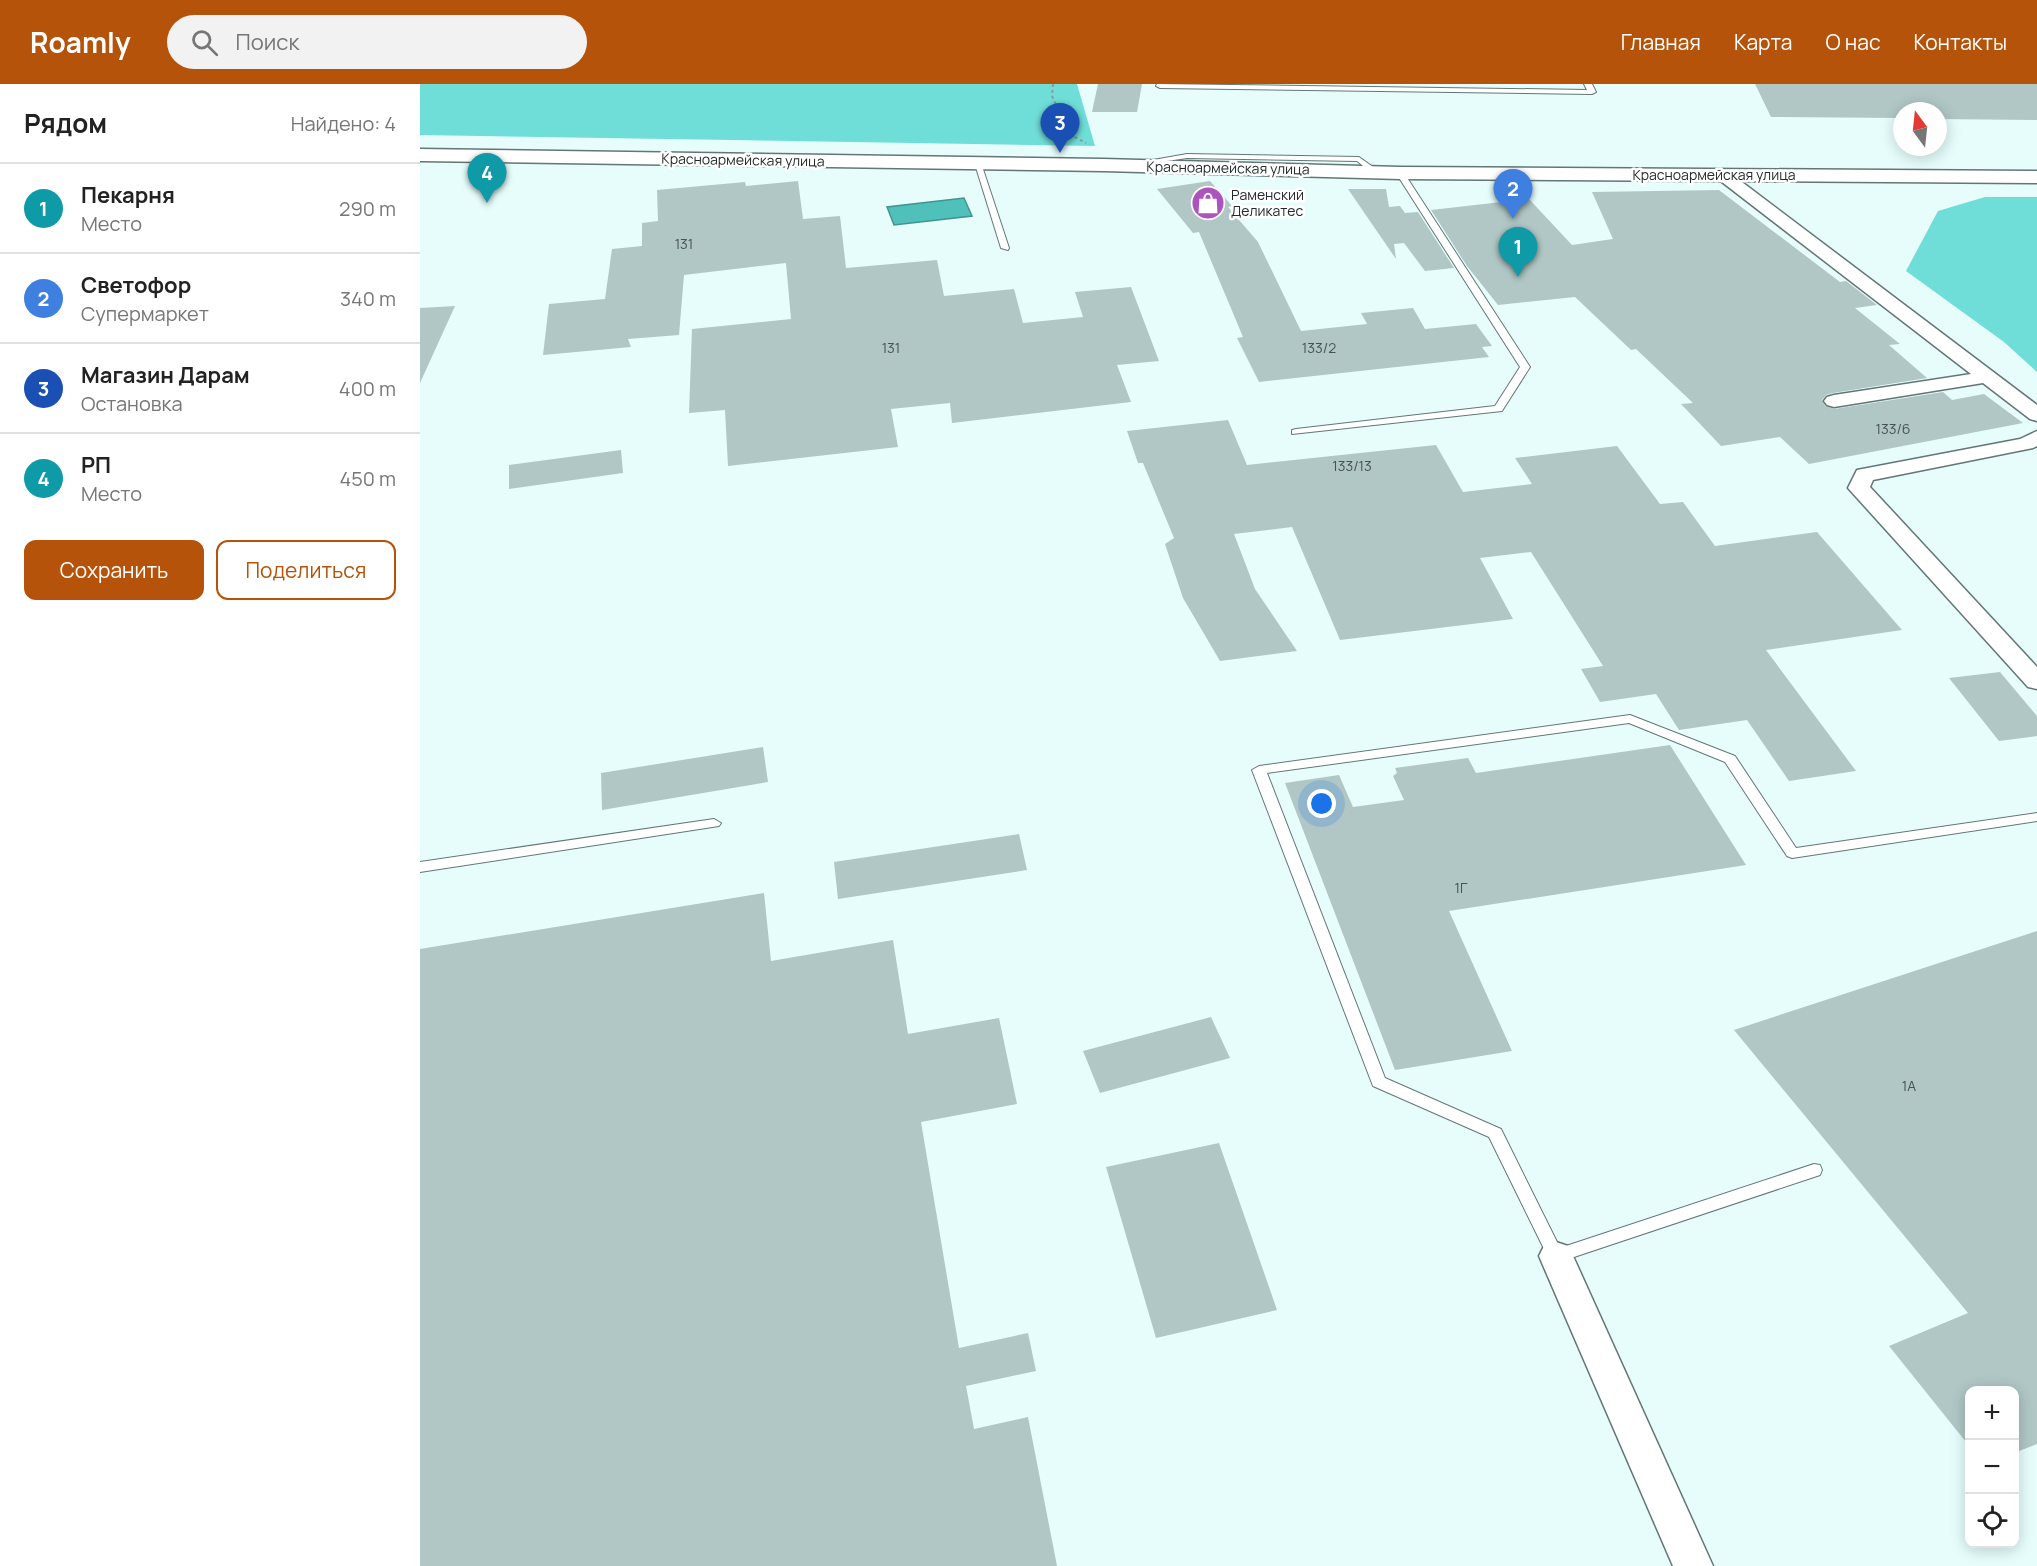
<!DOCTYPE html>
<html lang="ru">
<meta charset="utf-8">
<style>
body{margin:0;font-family:Manrope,sans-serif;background:#f2f2f2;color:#222}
.controls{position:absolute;right:18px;bottom:18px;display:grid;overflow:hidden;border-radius:12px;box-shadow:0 3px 15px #0003}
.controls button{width:54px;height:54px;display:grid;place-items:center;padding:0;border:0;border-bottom:2px solid #e0e0e0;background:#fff;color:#222;font:30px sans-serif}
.compass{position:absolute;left:1473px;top:18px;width:54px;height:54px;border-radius:50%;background:#fff;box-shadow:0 3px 15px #0003;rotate:345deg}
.you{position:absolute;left:902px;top:720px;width:21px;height:21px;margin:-15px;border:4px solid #fff;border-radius:50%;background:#1a73e8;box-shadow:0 0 0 9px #1a73e833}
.badge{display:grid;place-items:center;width:39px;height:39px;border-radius:50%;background:#b45309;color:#fff;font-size:20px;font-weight:700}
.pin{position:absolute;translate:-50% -50px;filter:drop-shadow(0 2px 3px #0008)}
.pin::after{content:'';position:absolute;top:32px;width:21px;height:18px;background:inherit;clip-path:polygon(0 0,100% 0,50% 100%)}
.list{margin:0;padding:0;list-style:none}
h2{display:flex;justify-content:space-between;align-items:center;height:78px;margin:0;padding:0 24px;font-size:26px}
h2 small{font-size:20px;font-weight:400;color:#767676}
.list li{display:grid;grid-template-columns:39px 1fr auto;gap:18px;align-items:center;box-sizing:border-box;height:90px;padding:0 24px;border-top:2px solid #e0e0e0}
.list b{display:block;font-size:22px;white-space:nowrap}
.list p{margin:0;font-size:20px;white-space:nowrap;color:#767676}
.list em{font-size:20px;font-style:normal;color:#767676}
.actions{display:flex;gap:12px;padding:18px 24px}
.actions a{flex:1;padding:14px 0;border:2px solid #b45309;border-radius:12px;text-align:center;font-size:21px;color:#b45309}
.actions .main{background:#b45309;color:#fff}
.icon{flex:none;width:33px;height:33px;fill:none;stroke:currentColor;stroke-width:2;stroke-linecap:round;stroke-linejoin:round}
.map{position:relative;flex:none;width:1617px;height:1482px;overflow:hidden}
header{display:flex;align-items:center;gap:36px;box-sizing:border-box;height:84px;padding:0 30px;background:#b45309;color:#fff}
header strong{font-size:28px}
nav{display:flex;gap:33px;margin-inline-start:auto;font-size:21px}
.search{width:420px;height:54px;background:#f2f2f2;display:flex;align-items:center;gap:15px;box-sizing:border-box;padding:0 21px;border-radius:33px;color:#767676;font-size:22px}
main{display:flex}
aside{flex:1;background:#fff}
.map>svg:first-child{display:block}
.forest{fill:#70ded8}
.water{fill:#50c0bb;stroke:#429490;stroke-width:1.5}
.building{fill:#b0c7c5}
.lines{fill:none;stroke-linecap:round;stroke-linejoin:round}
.lane-casing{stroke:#627775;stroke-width:2}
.street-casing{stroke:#627775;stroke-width:3}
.secondary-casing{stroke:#627775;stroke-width:3}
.path{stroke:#8b9b9a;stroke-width:2;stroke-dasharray:3 3;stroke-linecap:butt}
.lane{fill:#fff;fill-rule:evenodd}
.street{fill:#fff;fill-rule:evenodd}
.secondary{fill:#fff;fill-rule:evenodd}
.labels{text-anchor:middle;stroke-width:5;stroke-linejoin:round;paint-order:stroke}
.far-street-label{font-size:14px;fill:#232c2b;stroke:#fff}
.far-poi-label{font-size:14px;fill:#232c2b;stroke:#fff;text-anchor:start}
.number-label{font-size:14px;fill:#465352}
</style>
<header>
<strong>Roamly</strong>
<div class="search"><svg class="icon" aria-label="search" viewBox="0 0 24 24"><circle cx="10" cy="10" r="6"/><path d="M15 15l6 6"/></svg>Поиск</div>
<nav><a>Главная</a><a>Карта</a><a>О нас</a><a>Контакты</a></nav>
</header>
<main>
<aside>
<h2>Рядом<small>Найдено: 4</small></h2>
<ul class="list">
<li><span class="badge" style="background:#0f9aa8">1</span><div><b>Пекарня</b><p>Место</p></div><em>290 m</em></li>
<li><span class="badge" style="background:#3f7fe0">2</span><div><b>Светофор</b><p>Супермаркет</p></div><em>340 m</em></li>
<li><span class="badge" style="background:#1a4fb4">3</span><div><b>Магазин Дарам</b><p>Остановка</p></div><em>400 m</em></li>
<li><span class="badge" style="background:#0f9aa8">4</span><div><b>РП</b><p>Место</p></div><em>450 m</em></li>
</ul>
<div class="actions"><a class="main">Сохранить</a><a>Поделиться</a></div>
</aside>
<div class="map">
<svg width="1617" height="1482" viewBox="0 0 1617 1482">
<rect width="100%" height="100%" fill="#e6fdfc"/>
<g class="forest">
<path d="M0 0H657L675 62 0 51Z"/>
<path d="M1565 113H1617V288L1584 258 1486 187 1518 127Z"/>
</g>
<path class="water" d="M544 114 552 132 474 141 467 123Z"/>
<g class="building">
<path d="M678 0H722L717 28H672Z"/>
<path d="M1335 0H1617V36L1518 35V27H1482V34L1351 33Z"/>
<path d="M378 97 383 135 420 132 426 184 517 176 524 212 594 205 603 239 663 233 655 208 711 203 739 277 697 281 711 318 532 339 530 319 471 325 478 363 308 382 305 326 269 329 272 245 371 235 366 179 264 191 259 251 208 255 211 263 123 271 129 220 185 215 192 165 222 162V139L238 137 237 106 325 98 326 102Z"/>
<path d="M790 97 812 122 808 123 838 158 881 247 947 240 941 229 993 224 1005 245 1056 240 1072 262 1062 263 1069 273 839 298 817 254 823 253 779 148 773 149 737 105Z"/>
<path d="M928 105H966L969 123 980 122 985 129 998 128 1034 184 1005 187 984 159 974 160 976 175Z"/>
<path d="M1299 106 1420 198 1426 197 1457 221 1435 224 1480 260 1469 261 1507 294 1413 309 1406 311 1402 316 1405 322 1414 325 1523 308 1532 316 1564 310 1603 339 1389 380 1360 353 1301 362 1261 320 1273 319 1216 265 1211 266 1155 213 1078 221 1047 182 1011 126 1109 115 1152 161 1193 155 1172 108Z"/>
<path d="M35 222 0 299V224Z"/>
<path d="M808 336 827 381 1016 361 1043 408 1112 400 1095 374 1197 362 1240 420 1263 418 1295 462 1397 448 1482 546 1346 566 1436 687 1369 697 1327 636 1259 646 1236 610 1180 618 1161 585 1183 582 1111 468 1060 474 1093 535 920 556 872 443 814 450 835 505 877 567 800 577 763 514 745 460 754 454 723 379H718L707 347Z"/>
<path d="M201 366 203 389 89 405V381Z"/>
<path d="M1580 588 1617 632V652L1579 657 1529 594Z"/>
<path d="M1250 661 1326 781 1029 827 1092 967 975 986 865 699 919 691 933 723 984 716 973 692 977 689 975 684 1048 674 1056 689Z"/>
<path d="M343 663 348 698 182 726 181 689Z"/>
<path d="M599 750 607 786 418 815 414 778Z"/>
<path d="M344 809 351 877 473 856 488 950 579 934 597 1020 501 1038 539 1264 608 1249 616 1287 546 1302 554 1345 608 1333 637 1482H0V865Z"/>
<path d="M1617 847V1360L1594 1369V1306H1550V1363L1469 1262 1548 1229 1314 946Z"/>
<path d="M791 933 810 974 680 1009 663 967Z"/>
<path d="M799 1059 857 1226 736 1254 686 1083Z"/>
</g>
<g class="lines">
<defs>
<g id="lane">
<path d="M737 0 1167 6 1164 0H1172L1176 8 1172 10 740 4 736 2Z"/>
<path d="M767 70 939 73 960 88 953 90 937 77 767 74 720 81 716 79Z"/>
<path d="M554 77 561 79 589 164 588 166 581 164Z"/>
<path d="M977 87 984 89 1110 283 1082 327 872 350V346L876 345 1075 322 1100 283 976 89Z"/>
<path d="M1210 631 1315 672 1376 764 1617 729V737L1372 774 1367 772 1305 678 1209 639 847 689 965 994 1081 1045 1140 1164 1394 1080 1400 1081 1402 1086 1400 1091 1136 1179 1130 1177 1069 1053 953 1002 832 686 839 682Z"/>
<path d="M294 735 301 739 299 742 0 788V778Z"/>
</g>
<g id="street">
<path d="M1304 87 1310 89 1617 321V337L1610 335 1563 299 1414 323 1407 321 1404 317 1407 313 1414 311 1551 290 1298 95 1296 92Z"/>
<path d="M1617 347V362L1613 364 1453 396 1450 403 1617 583V605L1608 603 1428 404 1437 386 1600 355Z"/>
<path d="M1136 1158 1148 1162 1153 1172 1293 1482H1253L1119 1172 1124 1162Z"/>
</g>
<path id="secondary" d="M0 65 683 75 980 83 1617 87V99L980 95 683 87 0 77Z"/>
</defs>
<use href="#lane" class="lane-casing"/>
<use href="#street" class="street-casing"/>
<use href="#secondary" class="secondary-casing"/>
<path class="path" d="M633 0 632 12 649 50 666 59"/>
<use href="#lane" class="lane"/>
<use href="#street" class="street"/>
<use href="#secondary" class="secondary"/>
</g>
<defs>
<symbol id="shop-disc" viewBox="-11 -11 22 22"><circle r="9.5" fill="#ae53be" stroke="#fff"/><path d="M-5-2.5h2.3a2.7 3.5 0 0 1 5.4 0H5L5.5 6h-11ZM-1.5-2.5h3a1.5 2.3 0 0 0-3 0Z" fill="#fff"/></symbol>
</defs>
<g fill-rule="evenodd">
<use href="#shop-disc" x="769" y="100" width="38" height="38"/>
</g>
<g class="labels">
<g class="far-street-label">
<text transform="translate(323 76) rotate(1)" y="5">Красноармейская улица</text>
<text transform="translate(808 84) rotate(1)" y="5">Красноармейская улица</text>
<text x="1294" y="96">Красноармейская улица</text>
</g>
<g class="far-poi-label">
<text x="811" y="116">Раменский<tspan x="811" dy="16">Деликатес</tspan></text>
</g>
<g class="number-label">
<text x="264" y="165">131</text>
<text x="471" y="269">131</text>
<text x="899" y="269">133/2</text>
<text x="1473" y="350">133/6</text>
<text x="932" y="387">133/13</text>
<text x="1041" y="809">1Г</text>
<text x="1489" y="1007">1А</text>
</g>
</g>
</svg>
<div class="controls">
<button>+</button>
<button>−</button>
<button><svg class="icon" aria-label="locate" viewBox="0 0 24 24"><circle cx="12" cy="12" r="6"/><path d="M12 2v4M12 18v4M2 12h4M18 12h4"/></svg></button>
</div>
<svg class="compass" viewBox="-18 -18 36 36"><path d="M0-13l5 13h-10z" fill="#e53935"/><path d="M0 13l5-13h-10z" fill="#767676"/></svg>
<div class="you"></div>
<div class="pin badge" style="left:1098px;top:193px;background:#0f9aa8">1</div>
<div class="pin badge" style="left:1093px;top:135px;background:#3f7fe0">2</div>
<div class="pin badge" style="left:640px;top:69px;background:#1a4fb4">3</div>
<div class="pin badge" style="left:67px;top:119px;background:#0f9aa8">4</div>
</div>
</main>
